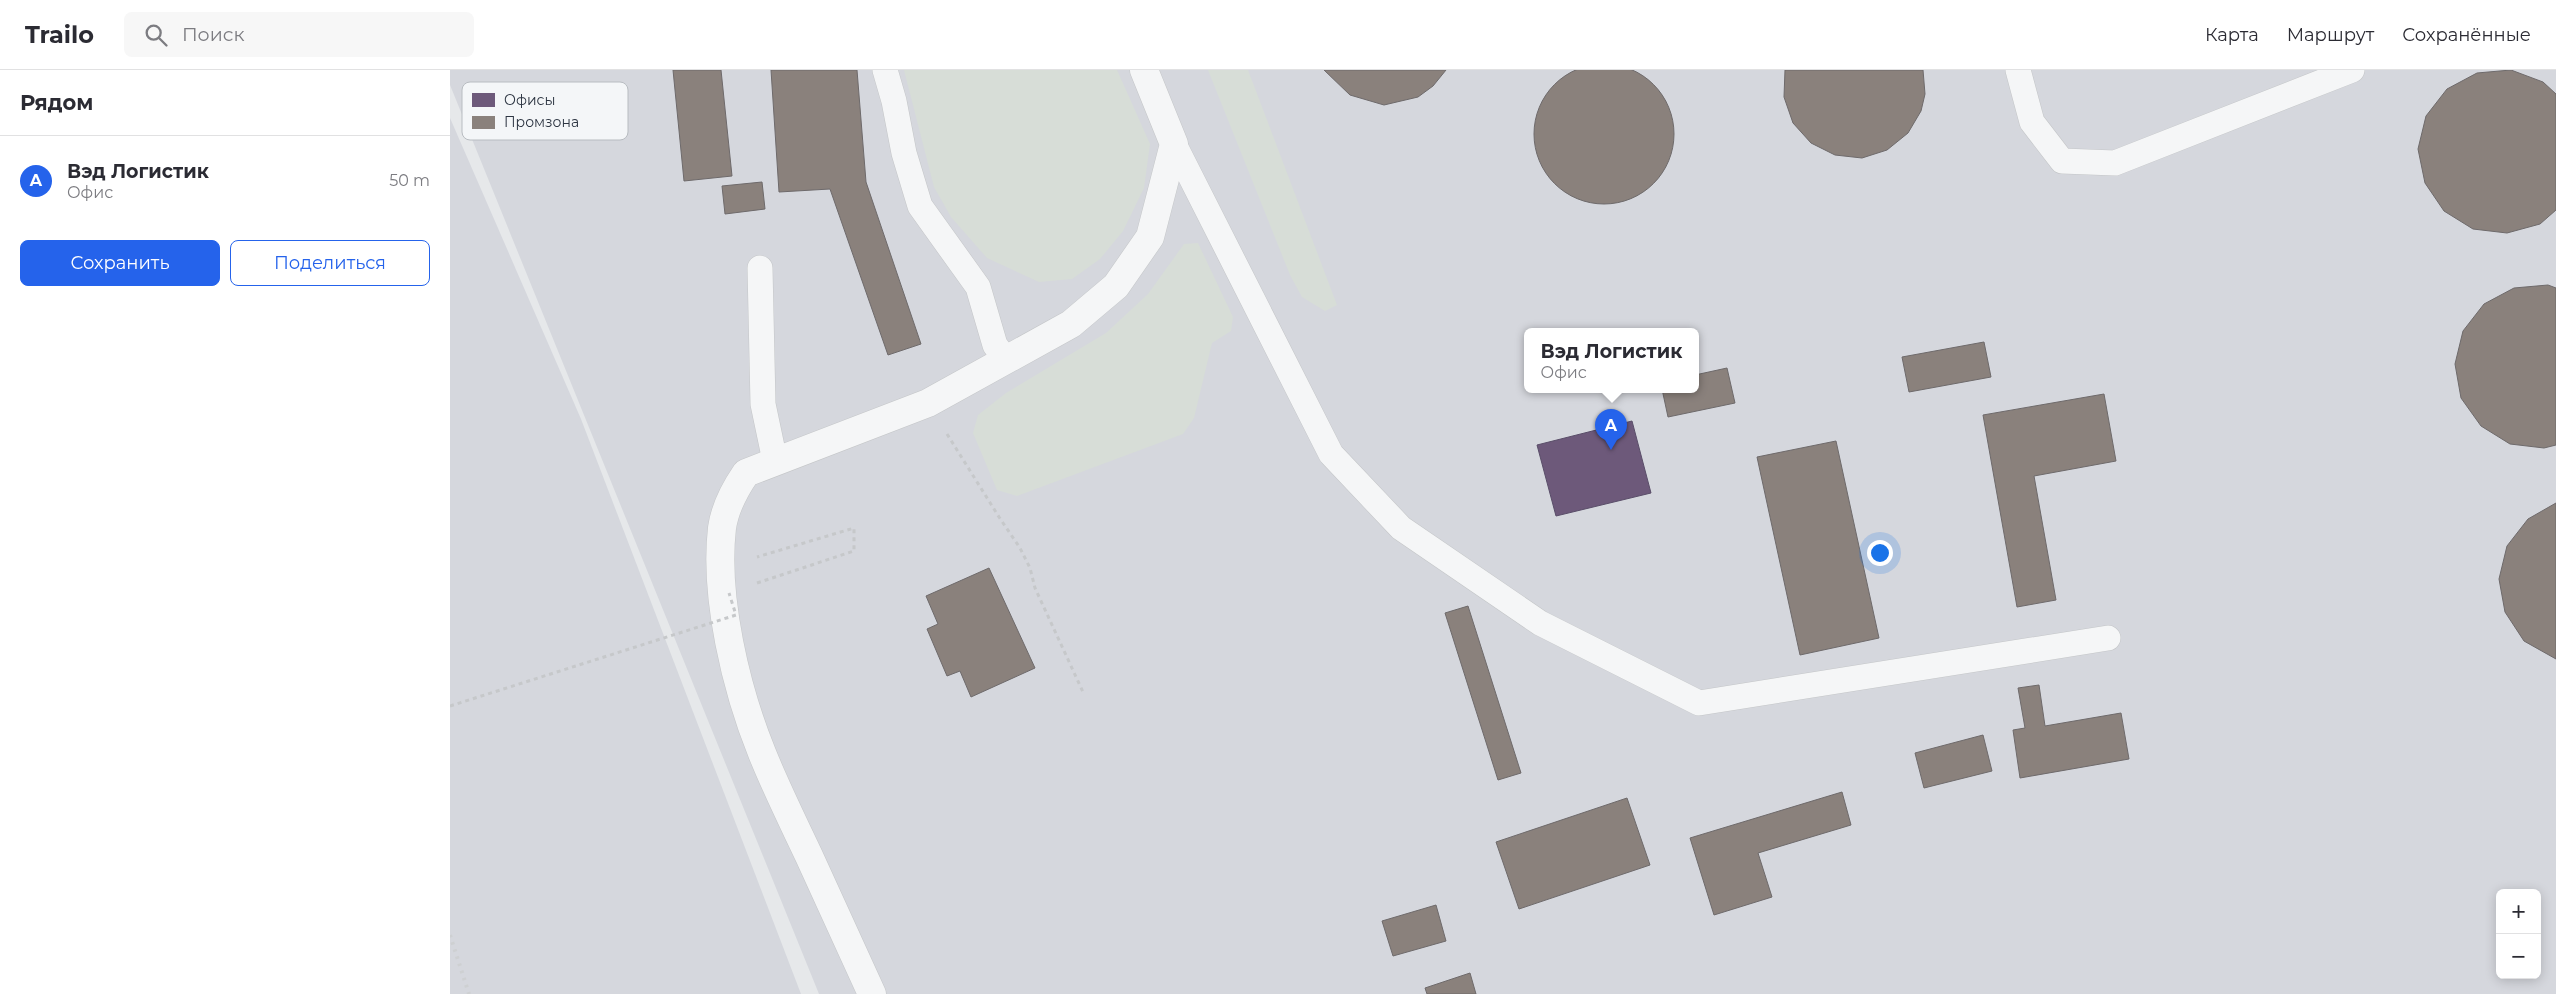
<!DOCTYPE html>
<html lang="ru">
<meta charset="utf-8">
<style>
body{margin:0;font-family:Montserrat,sans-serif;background:#f7f7f7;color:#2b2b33}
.controls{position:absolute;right:15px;bottom:15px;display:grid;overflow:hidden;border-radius:8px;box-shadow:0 2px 12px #0003}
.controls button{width:45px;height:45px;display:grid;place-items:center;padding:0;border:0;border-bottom:1px solid #e1e1e2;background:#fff;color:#2b2b33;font:25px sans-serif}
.you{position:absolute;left:1429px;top:482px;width:18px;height:18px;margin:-12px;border:4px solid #fff;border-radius:50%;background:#1a73e8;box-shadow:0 0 0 8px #1a73e833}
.badge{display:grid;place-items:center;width:32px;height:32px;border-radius:50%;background:#2563eb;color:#fff;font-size:16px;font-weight:700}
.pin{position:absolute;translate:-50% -41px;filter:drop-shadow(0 1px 2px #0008)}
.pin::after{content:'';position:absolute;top:26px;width:18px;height:15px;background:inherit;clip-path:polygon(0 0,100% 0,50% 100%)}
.popup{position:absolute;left:1074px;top:258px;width:175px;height:65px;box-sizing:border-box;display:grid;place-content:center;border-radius:8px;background:#fff;filter:drop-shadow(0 1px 4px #0005);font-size:16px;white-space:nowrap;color:#7c7c81}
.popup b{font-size:19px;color:#2b2b33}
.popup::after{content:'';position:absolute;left:50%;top:100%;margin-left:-10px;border:10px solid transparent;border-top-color:#fff}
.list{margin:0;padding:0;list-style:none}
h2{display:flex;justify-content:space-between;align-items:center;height:65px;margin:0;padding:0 20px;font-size:21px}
h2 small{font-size:16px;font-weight:400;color:#7c7c81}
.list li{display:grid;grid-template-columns:32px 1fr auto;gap:15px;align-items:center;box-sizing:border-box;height:90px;padding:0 20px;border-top:1px solid #e1e1e2}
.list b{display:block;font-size:19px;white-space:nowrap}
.list p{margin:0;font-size:16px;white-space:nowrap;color:#7c7c81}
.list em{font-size:16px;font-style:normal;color:#7c7c81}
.actions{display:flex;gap:10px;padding:15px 20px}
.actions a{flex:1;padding:11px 0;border:1px solid #2563eb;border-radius:8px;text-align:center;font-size:18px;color:#2563eb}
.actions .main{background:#2563eb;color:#fff}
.icon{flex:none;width:28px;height:28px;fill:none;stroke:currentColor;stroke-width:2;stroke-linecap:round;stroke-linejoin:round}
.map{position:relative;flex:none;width:2106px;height:924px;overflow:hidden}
header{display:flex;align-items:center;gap:30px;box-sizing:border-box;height:70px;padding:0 25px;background:#fff;border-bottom:1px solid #e1e1e2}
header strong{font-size:24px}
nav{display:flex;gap:28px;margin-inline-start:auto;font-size:18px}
.search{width:350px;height:45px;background:#f7f7f7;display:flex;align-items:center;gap:12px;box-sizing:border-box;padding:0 18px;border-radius:8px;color:#7c7c81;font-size:19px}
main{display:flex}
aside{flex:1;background:#fff}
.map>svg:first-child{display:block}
.built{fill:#d5d7dd;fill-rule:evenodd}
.green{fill:#d7ddd7}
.offices{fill:#6d597a;stroke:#5a4e69}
.industry{fill:#8a817c;stroke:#6e6a6b}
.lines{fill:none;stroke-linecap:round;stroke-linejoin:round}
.service-casing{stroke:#c4c6c8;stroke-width:26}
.tertiary-casing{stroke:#c4c6c8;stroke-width:29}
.path{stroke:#c6c8ca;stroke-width:3;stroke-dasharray:4 4;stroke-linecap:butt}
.service{stroke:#f5f6f7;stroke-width:25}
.tertiary{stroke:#f5f6f7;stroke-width:28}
.rail{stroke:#ced0d2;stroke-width:4;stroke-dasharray:2.5 5;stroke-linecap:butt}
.path-bridge{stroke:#c6c8ca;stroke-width:3;stroke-dasharray:4 4;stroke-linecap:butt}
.key{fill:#f4f6f8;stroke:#b8bcc1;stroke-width:1}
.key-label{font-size:14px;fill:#2d3542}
</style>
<header>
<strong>Trailo</strong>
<div class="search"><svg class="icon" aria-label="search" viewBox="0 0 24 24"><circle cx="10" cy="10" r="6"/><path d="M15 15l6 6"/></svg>Поиск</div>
<nav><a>Карта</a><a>Маршрут</a><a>Сохранённые</a></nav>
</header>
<main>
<aside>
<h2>Рядом<small></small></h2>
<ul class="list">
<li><span class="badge">A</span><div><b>Вэд Логистик</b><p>Офис</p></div><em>50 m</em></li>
</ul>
<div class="actions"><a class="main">Сохранить</a><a>Поделиться</a></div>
</aside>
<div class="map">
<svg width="2106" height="924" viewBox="0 0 2106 924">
<rect width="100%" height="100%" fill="#e6e8ea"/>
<g class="built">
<path d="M0 0H2106V924H369L0 15ZM1077 261H1245V319H1077ZM2050 823H2087V905H2050Z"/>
<path d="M0 48 131 349 351 924H0Z"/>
</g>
<g class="green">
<path d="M454 0H667L700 74 694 118 673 161 650 189 622 209 589 212 537 188 501 147 484 117Z"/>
<path d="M758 0H798L887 235 875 241 852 227 840 205Z"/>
<path d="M748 173 783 247 781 261 762 273 744 348 733 364 567 426 547 420 523 363 528 345 556 323 656 263 698 224 734 174Z"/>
</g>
<path class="offices" d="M1182 351 1201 423 1106 446 1087 375Z"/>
<g class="industry">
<circle cx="1154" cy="64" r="70"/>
<path d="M223 0H271L282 106 234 111Z"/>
<path d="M321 0H407L416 112 471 274 438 285 380 119 329 122Z"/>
<path d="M874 0H996L983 16 968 27 934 35 900 25Z"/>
<path d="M1335 0H1473L1475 24 1471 41 1458 63 1437 80 1412 88 1385 85 1361 73 1343 53 1334 27Z"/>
<path d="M2061 0 2093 12 2106 24V140L2090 154 2057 163 2023 159 1994 141 1975 113 1968 79 1976 46 1997 19 2027 3Z"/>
<path d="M312 112 315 139 275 144 272 116Z"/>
<path d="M2098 215 2106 218V375L2094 378 2060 374 2031 356 2011 328 2005 294 2013 261 2034 234 2064 218Z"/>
<path d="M1534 272 1541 307 1459 322 1452 287Z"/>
<path d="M1277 298 1285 333 1218 347 1212 319H1245V305Z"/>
<path d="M1654 324 1666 391 1584 406 1606 530 1567 537 1533 345Z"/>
<path d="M1386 371 1429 568 1350 585 1307 387Z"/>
<path d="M2106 433V589L2074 571 2055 542 2049 509 2057 476 2078 449Z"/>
<path d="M539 498 585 598 521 627 510 601 497 606 477 559 488 554 476 526Z"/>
<path d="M1018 536 1071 703 1048 710 995 543Z"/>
<path d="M1589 615 1595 656 1671 643 1679 689 1570 708 1563 660 1575 658 1568 618Z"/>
<path d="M1533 665 1542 701 1474 718 1465 683Z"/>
<path d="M1392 722 1401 755 1308 783 1322 827 1264 845 1240 768Z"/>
<path d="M1177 728 1200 795 1069 839 1046 772Z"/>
<path d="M986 835 996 871 943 886 932 851Z"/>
<path d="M1020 903 1026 924H977L975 918Z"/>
</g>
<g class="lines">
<defs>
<g id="service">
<path d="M435 0 444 31 454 83 470 136 528 217 545 275 556 290"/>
<path d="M1568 0 1582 52 1612 91 1665 93 1902 0"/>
<path d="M724 74 881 384 951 458 1090 553 1249 633 1658 568"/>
<path d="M310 198 313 334 325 391"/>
</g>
<path id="tertiary" d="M422 924C401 878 380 832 359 786 343 752 326 718 312 683 286 619 264 527 272 458 275 437 285 419 296 403L478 333 621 254 666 216 700 167 724 74 694 0"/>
</defs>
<use href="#service" class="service-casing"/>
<use href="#tertiary" class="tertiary-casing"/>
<g class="path">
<path d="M497 364 549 447 570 478 580 498 585 518 633 622"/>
<path d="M307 513 404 481V458L307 487"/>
</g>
<use href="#service" class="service"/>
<use href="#tertiary" class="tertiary"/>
<path class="rail" d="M0 865 19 924"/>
<path class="path-bridge" d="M0 636 286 545 279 523"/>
</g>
<rect x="12" y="12" width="166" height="58" rx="8" class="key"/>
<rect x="22" y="23" width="23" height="14" fill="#6d597a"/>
<rect x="22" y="46" width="23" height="13" fill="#8a817c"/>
<g class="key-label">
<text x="54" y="35">Офисы</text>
<text x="54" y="57">Промзона</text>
</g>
</svg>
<div class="controls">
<button>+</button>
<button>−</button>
</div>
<div class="you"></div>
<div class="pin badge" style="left:1161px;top:380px">A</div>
<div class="popup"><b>Вэд Логистик</b>Офис</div>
</div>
</main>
